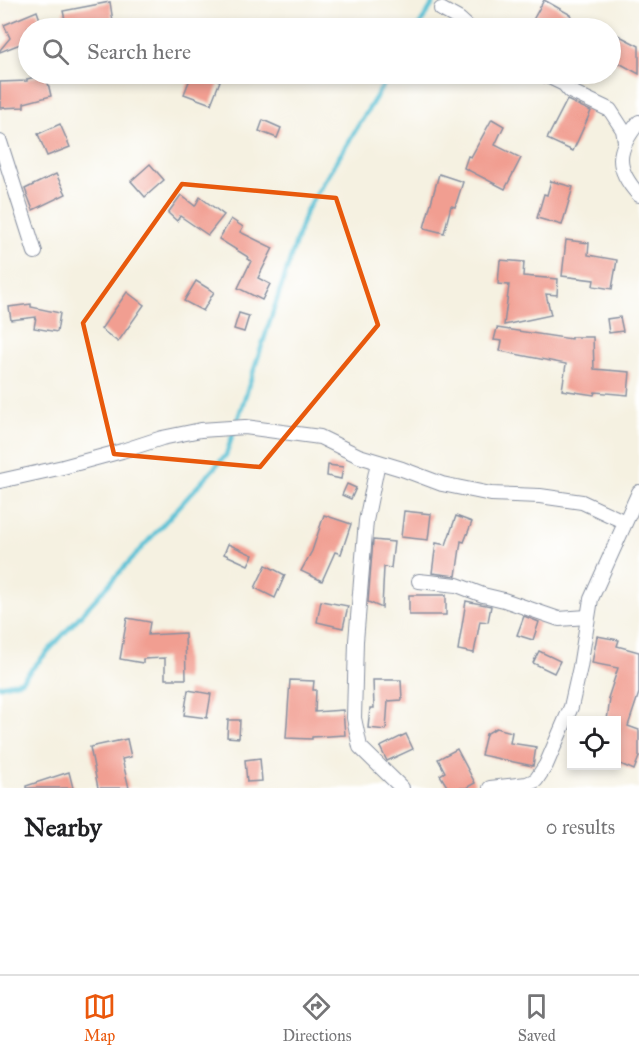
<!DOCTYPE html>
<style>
body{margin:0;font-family:"IM FELL Great Primer",serif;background:#f6f6f6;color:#202124}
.controls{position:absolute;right:18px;bottom:18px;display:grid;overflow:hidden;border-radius:0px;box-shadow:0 3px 9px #0003}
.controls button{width:54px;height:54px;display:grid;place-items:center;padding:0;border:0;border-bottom:2px solid #e0e0e0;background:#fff;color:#202124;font:30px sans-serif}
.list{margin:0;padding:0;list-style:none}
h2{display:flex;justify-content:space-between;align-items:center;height:78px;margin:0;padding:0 24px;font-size:26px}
h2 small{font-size:20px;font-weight:400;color:#757577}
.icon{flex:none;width:33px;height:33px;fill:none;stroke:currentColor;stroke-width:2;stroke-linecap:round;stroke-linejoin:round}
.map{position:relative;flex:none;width:639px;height:788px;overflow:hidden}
.search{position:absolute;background:#fff;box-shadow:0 3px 9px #0003;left:18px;right:18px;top:18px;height:66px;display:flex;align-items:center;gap:15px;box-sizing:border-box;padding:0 21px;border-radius:33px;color:#757577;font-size:22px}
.sheet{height:186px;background:#fff}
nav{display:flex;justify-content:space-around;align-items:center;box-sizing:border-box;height:84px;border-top:2px solid #e0e0e0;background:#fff;font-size:16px;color:#757577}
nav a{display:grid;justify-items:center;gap:3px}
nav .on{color:#ea580c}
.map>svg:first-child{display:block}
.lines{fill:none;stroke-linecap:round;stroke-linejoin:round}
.stream{stroke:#58c1d5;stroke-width:4.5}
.building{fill:#f19e91}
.minor-casing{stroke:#8890a0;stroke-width:16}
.minor{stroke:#fff;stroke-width:14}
.marked{fill:none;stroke:#e8590c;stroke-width:4.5;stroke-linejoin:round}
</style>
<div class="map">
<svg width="639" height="788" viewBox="0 0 639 788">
<rect width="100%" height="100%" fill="#fff"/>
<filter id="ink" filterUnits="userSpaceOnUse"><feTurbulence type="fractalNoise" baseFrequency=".0167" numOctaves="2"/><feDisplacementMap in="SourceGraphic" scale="12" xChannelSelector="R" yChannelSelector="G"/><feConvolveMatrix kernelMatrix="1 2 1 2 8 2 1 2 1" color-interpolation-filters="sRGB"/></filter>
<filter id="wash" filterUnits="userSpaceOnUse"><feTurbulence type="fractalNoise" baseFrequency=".008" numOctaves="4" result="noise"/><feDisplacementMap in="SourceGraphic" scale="24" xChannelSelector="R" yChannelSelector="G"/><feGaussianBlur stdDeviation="1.35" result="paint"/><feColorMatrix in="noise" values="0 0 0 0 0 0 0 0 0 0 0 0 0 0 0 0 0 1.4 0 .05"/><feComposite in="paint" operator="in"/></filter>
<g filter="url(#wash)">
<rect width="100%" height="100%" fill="#f5f1e1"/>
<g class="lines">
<g class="stream">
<path d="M418 28 435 0"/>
<path d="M0 686 21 681 226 455 306 211 390 74"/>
</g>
</g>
<g id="blocks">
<g class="building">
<path d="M544 0 571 15 564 28H549L533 20Z"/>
<path d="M110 2 114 28H67L63 11Z"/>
<path d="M37 11 43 28H28V41L0 52V50L10 38 4 25Z"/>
<path d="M610 31 639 46V74L610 58Z"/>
<path d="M46 74 51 96 24 103V107L0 108V82L27 81V79Z"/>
<path d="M192 74H202L220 81 211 104 184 94Z"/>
<path d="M567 100 591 111 573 151 547 139Z"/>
<path d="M492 119 504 126 495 145 521 158 505 189 464 168 468 156 471 157Z"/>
<path d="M263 120 281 128 277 138 259 131Z"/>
<path d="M60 124 70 147 47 156 38 134Z"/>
<path d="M150 164 164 180 145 197 131 181Z"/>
<path d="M56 174 66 194 33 210 25 189Z"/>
<path d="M439 174 463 182 455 207 451 206 444 233 424 228Z"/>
<path d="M551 181 573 187 562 225 537 218 544 194 547 195Z"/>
<path d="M181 195 195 206 200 197 224 215 208 235 180 216 177 221 168 213Z"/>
<path d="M231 219 243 227 240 232 273 248 258 278 270 284 262 300 238 288 251 261 247 259 248 257 219 239Z"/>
<path d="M566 240 589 243 588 255 617 260 612 289 593 286 594 280 562 276Z"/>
<path d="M500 260 524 262 523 276 558 279 557 295 546 294 551 315 504 325 509 285 498 284Z"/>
<path d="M196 281 214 292 203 311 184 301Z"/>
<path d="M127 292 144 305 118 342 101 329Z"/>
<path d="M31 304V307L60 313 57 332 34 328 36 317 11 320 9 307Z"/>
<path d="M239 313 249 316 244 332 234 329Z"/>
<path d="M620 317 623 331 609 333 607 319Z"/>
<path d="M497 328 571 339V337H593L594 369 630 372 628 395 595 392 594 395 562 390 566 364 500 351 502 341 494 340Z"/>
<path d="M328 465 343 467 341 479 327 476Z"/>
<path d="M347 484 356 488 351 499 342 495Z"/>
<path d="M404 511 431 514 428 540 401 537Z"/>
<path d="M324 515 351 524 341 554 335 552 322 581 301 571 312 551Z"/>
<path d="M456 516 472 522 464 542 461 541 456 576 432 573 436 543 446 545Z"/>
<path d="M373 540 394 542 391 568 384 567 382 608 368 602Z"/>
<path d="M228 544 253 555 248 565 224 554Z"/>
<path d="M266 565 285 575 275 598 255 588Z"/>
<rect x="409" y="595" width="37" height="20"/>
<path d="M321 601 348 606 343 628 317 622Z"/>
<path d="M466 601 491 606 488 622 480 621 474 653 458 650Z"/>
<path d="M524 616 539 622 533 640 517 635Z"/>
<path d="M127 618 150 622 148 635 185 633 186 679H165V658L143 659V663L120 659Z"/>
<path d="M597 636 619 640 617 646 639 652V693L628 726 639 730V757L634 770 616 762V720H607L610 699 608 698 618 668 592 663Z"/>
<path d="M539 651 560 661 554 673 533 663Z"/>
<path d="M290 680 314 681 313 690H316L315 712 343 710 345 735 312 737V739L286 738Z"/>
<path d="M373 680H401L402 700 388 701 386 730 368 728 370 708H374Z"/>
<path d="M188 690 211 694 207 718 184 715Z"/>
<path d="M228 720H240L239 738 227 737Z"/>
<path d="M496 728 512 732 510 743 536 747 533 766 481 755 486 734Z"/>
<path d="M406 734 413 749 387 761 380 747Z"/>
<path d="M127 739 131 757 122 759 129 788H98L90 747Z"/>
<path d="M457 749 475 783 466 788H448L440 775 445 772 438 759Z"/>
<path d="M260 758 262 781 247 782 245 760Z"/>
<path d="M69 772 73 788H26V786Z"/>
</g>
</g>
</g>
<g filter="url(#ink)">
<use href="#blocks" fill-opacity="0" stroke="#8890a0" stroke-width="1.5"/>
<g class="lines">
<defs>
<g id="minor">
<path d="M441 9 459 19 469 28"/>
<path d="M543 74 564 84 570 91 610 110 623 130 625 141"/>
<path d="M639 122C616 150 614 168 639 195"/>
<path d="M0 142 35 252"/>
<path d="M378 462 366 521 356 641 354 718 360 747 402 788"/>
<path d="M0 481 63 467 122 451 162 438 201 430 245 427 320 437 359 456 402 469 442 484 491 494 540 496 582 502 625 522"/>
<path d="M419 581 457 585 483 595 504 600 559 619 587 617"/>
<path d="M490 788 527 784 536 780 546 765 571 707 580 667 591 599 639 492"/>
</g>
</defs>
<use href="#minor" class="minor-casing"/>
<use href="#minor" class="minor"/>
</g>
</g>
<path class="marked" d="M182 184 336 198 378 325 260 467 114 454 83 323Z"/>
</svg>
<div class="controls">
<button><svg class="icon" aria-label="locate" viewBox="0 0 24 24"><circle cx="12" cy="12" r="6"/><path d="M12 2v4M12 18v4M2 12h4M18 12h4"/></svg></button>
</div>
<div class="search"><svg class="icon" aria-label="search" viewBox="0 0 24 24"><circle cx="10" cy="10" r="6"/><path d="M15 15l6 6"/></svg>Search here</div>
</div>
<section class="sheet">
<h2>Nearby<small>0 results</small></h2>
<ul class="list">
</ul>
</section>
<nav>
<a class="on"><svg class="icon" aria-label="map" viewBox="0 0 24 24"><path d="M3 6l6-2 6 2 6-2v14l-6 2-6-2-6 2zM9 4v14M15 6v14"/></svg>Map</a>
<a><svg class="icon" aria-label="directions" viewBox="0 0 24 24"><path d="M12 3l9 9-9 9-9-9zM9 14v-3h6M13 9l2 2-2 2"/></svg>Directions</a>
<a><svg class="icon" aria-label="saved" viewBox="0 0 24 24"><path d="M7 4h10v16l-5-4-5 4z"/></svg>Saved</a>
</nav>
